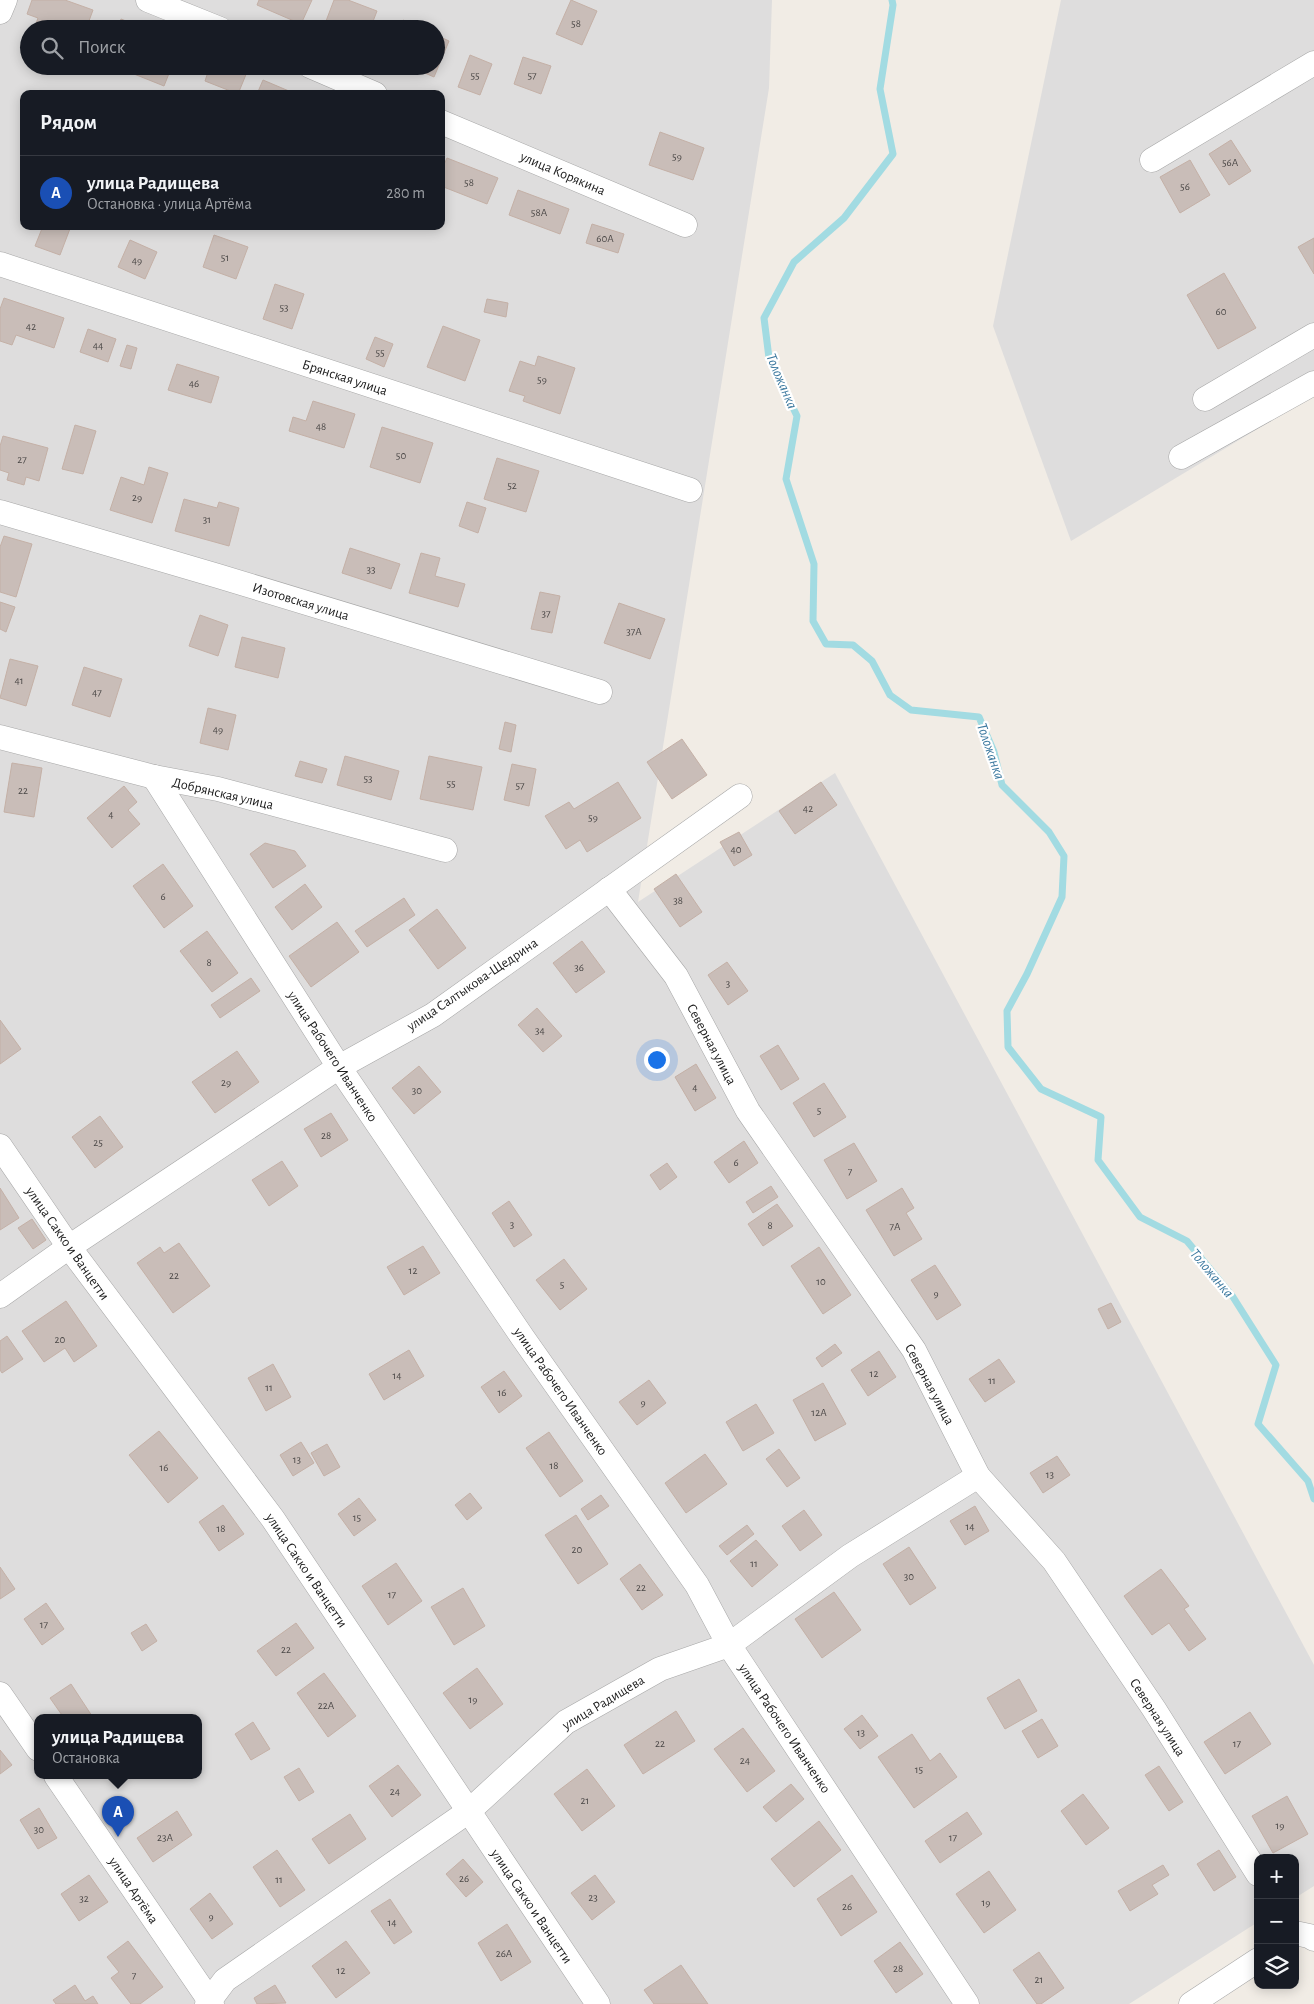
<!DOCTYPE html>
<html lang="ru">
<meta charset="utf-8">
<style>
body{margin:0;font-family:"Alegreya Sans",sans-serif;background:#242831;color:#f1f3f6}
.controls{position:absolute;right:15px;bottom:15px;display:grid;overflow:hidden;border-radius:10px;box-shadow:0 2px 12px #0003}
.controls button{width:45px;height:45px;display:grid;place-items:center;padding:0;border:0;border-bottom:1px solid #363941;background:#171b24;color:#f1f3f6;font:25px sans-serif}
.you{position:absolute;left:656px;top:1059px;width:18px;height:18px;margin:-12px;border:4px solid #fff;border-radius:50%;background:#1a73e8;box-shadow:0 0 0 8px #1a73e833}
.badge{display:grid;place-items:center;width:32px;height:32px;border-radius:50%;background:#1a73e8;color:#fff;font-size:16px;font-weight:700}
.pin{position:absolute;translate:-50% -41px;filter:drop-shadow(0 1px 2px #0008)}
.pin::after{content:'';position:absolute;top:26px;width:18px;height:15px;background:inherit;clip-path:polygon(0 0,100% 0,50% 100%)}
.popup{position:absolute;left:34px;top:1714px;width:168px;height:65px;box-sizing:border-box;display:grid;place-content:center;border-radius:10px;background:#171b24;filter:drop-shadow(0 1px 4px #0005);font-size:16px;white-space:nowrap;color:#9ea1a6}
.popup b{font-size:19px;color:#f1f3f6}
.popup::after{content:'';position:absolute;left:50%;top:100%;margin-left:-10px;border:10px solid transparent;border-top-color:#171b24}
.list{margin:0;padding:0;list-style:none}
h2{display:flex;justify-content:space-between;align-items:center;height:65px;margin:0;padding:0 20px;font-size:21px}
h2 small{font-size:16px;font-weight:400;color:#9ea1a6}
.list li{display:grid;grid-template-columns:32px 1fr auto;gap:15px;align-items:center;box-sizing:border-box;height:75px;padding:0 20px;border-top:1px solid #363941}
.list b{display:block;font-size:19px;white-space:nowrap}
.list p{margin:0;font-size:16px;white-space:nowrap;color:#9ea1a6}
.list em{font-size:16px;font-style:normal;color:#9ea1a6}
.icon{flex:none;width:28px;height:28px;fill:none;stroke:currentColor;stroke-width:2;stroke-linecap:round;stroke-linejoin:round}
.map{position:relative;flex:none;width:1314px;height:2004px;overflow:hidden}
.search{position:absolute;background:#171b24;box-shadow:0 2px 12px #0003;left:20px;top:20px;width:425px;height:55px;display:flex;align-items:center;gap:12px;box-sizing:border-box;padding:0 18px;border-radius:28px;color:#9ea1a6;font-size:19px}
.panel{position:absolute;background:#171b24;box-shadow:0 2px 12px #0003;left:20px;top:90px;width:425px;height:140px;border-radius:10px}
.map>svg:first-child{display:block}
.residential{fill:#dedddd;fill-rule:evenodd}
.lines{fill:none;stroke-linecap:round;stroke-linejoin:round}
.stream{stroke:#a2dbe2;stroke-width:7}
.building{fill:#c9bdb8;stroke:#c4b0a6}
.minor-casing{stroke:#a7a7a7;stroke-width:25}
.minor{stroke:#fff;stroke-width:24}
.labels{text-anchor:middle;stroke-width:4.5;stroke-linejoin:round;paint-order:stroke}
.number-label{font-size:11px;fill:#4a4746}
.street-label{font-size:14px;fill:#202020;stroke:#fff}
.water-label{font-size:15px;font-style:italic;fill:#3c799f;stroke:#fff}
</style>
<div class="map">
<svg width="1314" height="2004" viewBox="0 0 1314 2004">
<rect width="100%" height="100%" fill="#f1ece5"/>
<g class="residential">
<path d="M0 0H772L769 88 638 902 835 773 1314 1665V1886L1295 1898V1858H1258V1922L1129 2004H0ZM29 29H436V66H29ZM24 94H441V226H24ZM38 1718H198V1776H38Z"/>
<path d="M1061 0H1314V395L1071 541 993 326Z"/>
</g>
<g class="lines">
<path class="stream" d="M892 0 893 5 880 89 893 154 844 218 794 262 764 318 769 358 797 416 786 479 814 564 813 621 826 644 853 645 872 661 890 695 911 710 979 717 994 752 1002 785 1049 832 1064 856 1062 897 1027 974 1007 1011 1008 1047 1041 1089 1101 1117 1098 1160 1140 1217 1187 1241 1233 1297 1276 1365 1258 1424 1308 1481 1314 1499"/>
</g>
<g class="building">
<path d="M32 0H65L93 10 86 29H34L38 18 27 14Z"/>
<path d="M259 0H312L301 24 257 5Z"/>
<path d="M334 0H348L377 11 370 29H323Z"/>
<path d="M571 0 597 11 582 45 556 34Z"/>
<path d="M121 19 146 29H117Z"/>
<path d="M403 20 422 29H399Z"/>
<path d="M436 35 449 41 434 77 409 66H436Z"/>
<path d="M470 55 492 64 480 95 458 87Z"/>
<path d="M523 57 551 66 541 94 514 84Z"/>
<path d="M114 66H172L164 86Z"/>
<path d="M210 66H231L247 72 238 94 205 81Z"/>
<path d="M263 80 296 94H257Z"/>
<path d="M660 132 704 148 693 180 649 165Z"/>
<path d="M1231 140 1251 171 1229 185 1209 154Z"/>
<path d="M447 158 498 178 487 204 441 186V171Z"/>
<path d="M1190 160 1210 195 1180 213 1160 177Z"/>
<path d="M518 190 569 209 560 234 509 215Z"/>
<path d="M592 224 624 234 618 253 586 243Z"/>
<path d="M43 226H71L60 255 35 246Z"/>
<path d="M214 235 248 247 236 279 203 267Z"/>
<path d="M1314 238V274L1298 247Z"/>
<path d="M130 240 157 252 145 279 118 267Z"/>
<path d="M1224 273 1256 328 1218 349 1187 295Z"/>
<path d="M275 284 304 294 292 329 263 319Z"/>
<path d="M4 298 64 318 54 348 16 335 12 345 0 341V309Z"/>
<path d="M487 299 508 303 506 317 484 312Z"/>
<path d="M443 326 480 340 465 381 427 367Z"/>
<path d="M88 329 116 339 108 362 80 352Z"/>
<path d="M375 337 393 344 384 367 366 359Z"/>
<path d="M127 345 137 348 131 369 120 366Z"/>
<path d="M538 356 575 368 560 414 523 401 525 396 509 391 520 361 535 366Z"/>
<path d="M177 364 219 377 211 403 168 390Z"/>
<path d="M313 401 355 414 344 448 289 431 293 417 306 421Z"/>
<path d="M75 425 96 431 83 474 62 469Z"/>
<path d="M382 427 433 443 420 483 370 467Z"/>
<path d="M3 436 48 448 39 481 26 477 24 485 7 480 9 473 0 470V446Z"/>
<path d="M497 458 539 471 526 512 484 499Z"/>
<path d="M149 467 168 473 152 523 110 510 121 477 144 485Z"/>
<path d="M184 499 217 508 219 502 239 508 229 546 175 531Z"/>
<path d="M467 502 486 508 478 533 459 526Z"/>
<path d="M4 536 32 544 16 597 0 592V547Z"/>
<path d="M350 548 400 564 391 589 342 573Z"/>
<path d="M421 553 440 558 435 576 465 584 458 607 409 593Z"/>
<path d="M540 592 560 596 552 633 531 629Z"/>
<path d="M0 602 15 607 6 632 0 629Z"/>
<path d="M619 603 665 619 650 659 604 643Z"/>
<path d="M200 615 228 625 218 656 189 646Z"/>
<path d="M242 637 285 648 278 678 235 667Z"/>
<path d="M10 659 38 666 26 706 0 698Z"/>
<path d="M84 667 122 679 110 717 72 705Z"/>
<path d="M208 708 236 715 228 750 200 743Z"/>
<path d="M505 722 516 725 511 752 499 749Z"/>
<path d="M682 739 707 775 672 799 647 762Z"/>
<path d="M345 756 399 771 391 800 337 785Z"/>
<path d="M429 756 482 767 473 810 420 799Z"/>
<path d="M300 761 327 769 322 783 295 776Z"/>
<path d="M12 763 42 768 34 817 4 812Z"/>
<path d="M512 764 536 769 529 806 504 800Z"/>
<path d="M618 782 641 818 587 852 580 840 566 849 545 816 569 802 574 809Z"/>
<path d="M821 782 837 805 795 834 779 811Z"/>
<path d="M124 786 137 802 128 810 140 824 112 848 87 818Z"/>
<path d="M739 832 752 855 734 866 720 842Z"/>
<path d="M265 843 295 851 306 866 273 888 250 854Z"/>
<path d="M163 864 193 906 164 928 133 886Z"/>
<path d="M676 874 702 912 680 927 654 889Z"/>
<path d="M305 884 322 907 292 930 275 907Z"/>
<path d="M404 898 415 915 367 947 355 931Z"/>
<path d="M437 909 466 948 438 969 409 930Z"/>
<path d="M337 922 359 952 311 987 289 956Z"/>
<path d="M207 931 238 973 212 992 180 951Z"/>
<path d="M582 941 605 972 576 993 553 963Z"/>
<path d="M727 962 748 991 728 1005 708 975Z"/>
<path d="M251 978 260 991 220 1018 211 1005Z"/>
<path d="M537 1008 562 1036 543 1052 518 1025Z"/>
<path d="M0 1020 21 1049 0 1064Z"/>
<path d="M778 1045 799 1079 781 1090 760 1056Z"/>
<path d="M237 1051 259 1082 215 1113 192 1082Z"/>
<path d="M696 1064 716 1098 695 1111 675 1077Z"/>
<path d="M419 1066 441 1092 414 1114 392 1088Z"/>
<path d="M824 1083 846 1117 814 1137 793 1103Z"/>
<path d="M331 1113 348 1140 321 1157 304 1129Z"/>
<path d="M100 1116 123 1147 95 1168 72 1137Z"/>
<path d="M744 1141 758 1163 729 1183 714 1162Z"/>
<path d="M854 1143 877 1181 847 1199 824 1160Z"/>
<path d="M282 1161 298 1186 269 1206 252 1180Z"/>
<path d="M667 1163 677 1177 660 1190 650 1175Z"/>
<path d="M771 1186 778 1197 753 1213 746 1202Z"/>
<path d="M0 1188 19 1218 0 1230Z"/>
<path d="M902 1188 914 1208 906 1213 922 1239 894 1256 866 1210Z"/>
<path d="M509 1201 532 1235 514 1247 492 1213Z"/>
<path d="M777 1204 793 1226 763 1246 748 1224Z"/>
<path d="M32 1219 46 1240 33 1249 18 1228Z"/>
<path d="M179 1243 210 1286 173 1313 137 1263 160 1247 164 1253Z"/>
<path d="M423 1246 440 1273 404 1295 387 1267Z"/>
<path d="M819 1247 851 1295 823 1314 791 1266Z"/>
<path d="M564 1259 587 1289 560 1310 536 1280Z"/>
<path d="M935 1265 961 1305 937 1320 911 1280Z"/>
<path d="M66 1301 97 1346 74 1362 65 1348 44 1362 22 1331Z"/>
<path d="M1111 1303 1121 1322 1108 1329 1098 1309Z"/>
<path d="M7 1336 23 1359 2 1373 0 1370V1341Z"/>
<path d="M835 1344 842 1353 822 1367 816 1358Z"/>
<path d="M409 1350 424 1376 384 1400 369 1374Z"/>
<path d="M879 1351 896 1377 868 1396 851 1370Z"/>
<path d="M999 1359 1015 1382 985 1402 969 1379Z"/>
<path d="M273 1364 291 1397 266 1411 248 1378Z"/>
<path d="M504 1371 522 1396 499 1413 481 1387Z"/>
<path d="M649 1380 666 1403 637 1425 619 1402Z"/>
<path d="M823 1383 846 1424 815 1441 793 1400Z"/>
<path d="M756 1404 774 1433 743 1451 726 1422Z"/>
<path d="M159 1431 198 1478 168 1503 129 1455Z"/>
<path d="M549 1432 583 1481 560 1497 526 1448Z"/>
<path d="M301 1442 314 1463 293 1476 280 1455Z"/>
<path d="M327 1444 340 1467 324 1476 311 1453Z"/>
<path d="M779 1449 800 1478 787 1487 766 1459Z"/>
<path d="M705 1454 727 1484 686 1513 665 1483Z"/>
<path d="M1057 1456 1070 1475 1043 1493 1030 1473Z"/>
<path d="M470 1493 482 1508 467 1520 455 1505Z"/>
<path d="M601 1495 609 1506 588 1520 581 1509Z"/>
<path d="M359 1498 376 1520 354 1536 338 1514Z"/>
<path d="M223 1505 244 1534 219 1551 199 1522Z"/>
<path d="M975 1506 989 1531 965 1545 950 1521Z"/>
<path d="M804 1510 822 1535 800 1551 782 1526Z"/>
<path d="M576 1515 608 1564 578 1584 545 1535Z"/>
<path d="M747 1525 754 1534 727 1555 719 1546Z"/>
<path d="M756 1540 778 1565 752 1587 730 1561Z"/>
<path d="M909 1547 936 1588 910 1605 883 1564Z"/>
<path d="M396 1563 422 1601 388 1625 362 1586Z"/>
<path d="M640 1564 663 1595 642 1610 620 1579Z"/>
<path d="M0 1567 15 1589 0 1599Z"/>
<path d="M1161 1569 1189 1606 1184 1609 1206 1639 1189 1651 1169 1623 1152 1635 1124 1596Z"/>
<path d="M463 1588 485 1626 454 1645 431 1607Z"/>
<path d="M834 1592 861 1630 822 1658 795 1619Z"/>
<path d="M46 1603 64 1629 42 1645 24 1619Z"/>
<path d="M296 1623 314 1648 276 1676 257 1651Z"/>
<path d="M146 1624 157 1641 142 1651 131 1633Z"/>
<path d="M477 1668 503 1704 470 1729 443 1693Z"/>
<path d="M324 1673 356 1716 328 1737 297 1693Z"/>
<path d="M1019 1679 1037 1711 1005 1729 987 1698Z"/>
<path d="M71 1684 92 1716 89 1718H64L50 1698Z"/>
<path d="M676 1711 695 1741 643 1774 624 1745Z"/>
<path d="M1250 1712 1271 1744 1225 1774 1204 1742Z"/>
<path d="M862 1715 878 1736 860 1749 844 1729Z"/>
<path d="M1042 1719 1058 1746 1038 1758 1022 1731Z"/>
<path d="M253 1722 270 1749 251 1760 235 1734Z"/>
<path d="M743 1728 775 1771 747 1792 714 1749Z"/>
<path d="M912 1734 930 1761 940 1753 957 1777 914 1808 878 1757Z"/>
<path d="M0 1750 12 1765 0 1774Z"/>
<path d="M398 1765 421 1795 392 1817 369 1786Z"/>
<path d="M1159 1766 1183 1802 1169 1811 1145 1775Z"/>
<path d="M299 1768 314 1792 299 1801 284 1777Z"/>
<path d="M587 1769 615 1806 582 1831 554 1794Z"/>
<path d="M791 1784 804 1799 776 1822 763 1807Z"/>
<path d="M1083 1794 1109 1828 1086 1845 1061 1811Z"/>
<path d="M1287 1796 1308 1834 1273 1853 1252 1816Z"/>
<path d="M39 1808 57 1838 38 1849 20 1820Z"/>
<path d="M177 1811 192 1835 153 1862 137 1838Z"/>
<path d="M967 1812 982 1834 940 1863 925 1841Z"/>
<path d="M350 1814 366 1839 329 1864 312 1839Z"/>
<path d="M819 1821 841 1850 794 1887 771 1859Z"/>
<path d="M277 1850 305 1890 280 1907 253 1867Z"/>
<path d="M1219 1850 1236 1877 1214 1891 1197 1864Z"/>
<path d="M463 1859 483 1882 466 1897 446 1874Z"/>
<path d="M1163 1865 1169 1875 1152 1885 1158 1894 1130 1911 1118 1891Z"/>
<path d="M989 1871 1016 1910 984 1933 956 1894Z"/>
<path d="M89 1875 108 1902 79 1921 61 1894Z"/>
<path d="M595 1875 615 1902 592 1920 571 1893Z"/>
<path d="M852 1875 877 1912 841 1936 817 1899Z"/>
<path d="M210 1893 233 1924 212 1939 190 1909Z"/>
<path d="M390 1899 412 1932 394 1944 371 1911Z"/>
<path d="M507 1924 531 1962 501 1981 478 1943Z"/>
<path d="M128 1941 163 1987 140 2004H131L111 1978 119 1972 107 1957Z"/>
<path d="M346 1941 370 1973 336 1998 312 1966Z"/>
<path d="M900 1942 923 1974 896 1993 874 1961Z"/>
<path d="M1039 1952 1064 1988 1041 2004H1037L1013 1970Z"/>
<path d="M681 1965 708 2004H654L644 1990Z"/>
<path d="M75 1985 85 2001 93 1996 98 2004H56L53 2000Z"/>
<path d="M275 1985 286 2003 257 2004 254 1998Z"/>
</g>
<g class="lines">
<defs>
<g id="minor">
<path d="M148 0 220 29"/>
<path d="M0 12 5 0"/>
<path d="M310 66 375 94"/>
<path d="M441 122 685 225"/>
<path d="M1152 160 1314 63"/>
<path d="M0 264 690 490"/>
<path d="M1205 399 1314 335"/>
<path d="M1181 457 1314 383"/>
<path d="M0 512 218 576 600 692"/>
<path d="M0 737 154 777 218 789 445 850"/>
<path d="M154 777 339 1067 523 1338 697 1585 729 1645 967 2004"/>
<path d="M609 889 676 976 748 1111 914 1350 978 1476 1054 1561 1154 1709 1258 1874"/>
<path d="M0 1146 69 1247 273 1519 598 2004"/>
<path d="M0 1296 69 1247 339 1067 433 1015 740 796"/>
<path d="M0 1694 38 1749"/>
<path d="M56 1776 212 2004"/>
<path d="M1295 1933 1309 1936 1314 1939"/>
<path d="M207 2004 225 1980 469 1811 566 1722 660 1669 729 1645 850 1556 978 1476"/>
<path d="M1191 2004 1258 1960"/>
</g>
</defs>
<use href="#minor" class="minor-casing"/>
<use href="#minor" class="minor"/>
</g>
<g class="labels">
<g class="number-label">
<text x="576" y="27">58</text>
<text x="475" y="79">55</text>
<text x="532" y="79">57</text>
<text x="677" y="160">59</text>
<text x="1230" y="166">56А</text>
<text x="469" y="186">58</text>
<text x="1185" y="190">56</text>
<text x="539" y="216">58А</text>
<text x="605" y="242">60А</text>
<text x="225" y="261">51</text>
<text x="137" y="264">49</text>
<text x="284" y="311">53</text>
<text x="1221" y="315">60</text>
<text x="31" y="330">42</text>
<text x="98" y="349">44</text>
<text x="380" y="356">55</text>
<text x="542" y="383">59</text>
<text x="194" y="387">46</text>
<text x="321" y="430">48</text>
<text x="401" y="459">50</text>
<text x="22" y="463">27</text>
<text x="512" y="489">52</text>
<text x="137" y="501">29</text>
<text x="207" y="523">31</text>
<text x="371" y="573">33</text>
<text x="546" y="617">37</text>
<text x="634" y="635">37А</text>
<text x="19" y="684">41</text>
<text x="97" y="696">47</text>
<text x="218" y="733">49</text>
<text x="368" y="782">53</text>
<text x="451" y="787">55</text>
<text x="520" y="789">57</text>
<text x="23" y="794">22</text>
<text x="808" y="812">42</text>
<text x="111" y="818">4</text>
<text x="593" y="821">59</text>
<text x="736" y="853">40</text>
<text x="163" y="900">6</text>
<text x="678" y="904">38</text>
<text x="209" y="966">8</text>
<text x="579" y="971">36</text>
<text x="728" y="987">3</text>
<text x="540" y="1034">34</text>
<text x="226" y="1086">29</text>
<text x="695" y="1091">4</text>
<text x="417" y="1094">30</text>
<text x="819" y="1114">5</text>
<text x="326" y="1139">28</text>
<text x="98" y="1146">25</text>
<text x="736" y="1166">6</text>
<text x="850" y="1175">7</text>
<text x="512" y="1228">3</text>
<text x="770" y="1229">8</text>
<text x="895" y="1230">7А</text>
<text x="413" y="1274">12</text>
<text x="174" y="1279">22</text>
<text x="821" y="1285">10</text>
<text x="562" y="1288">5</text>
<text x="936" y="1297">9</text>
<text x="60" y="1343">20</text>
<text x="874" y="1377">12</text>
<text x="397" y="1379">14</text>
<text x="992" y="1384">11</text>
<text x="269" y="1391">11</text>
<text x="502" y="1396">16</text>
<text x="643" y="1406">9</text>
<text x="819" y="1416">12А</text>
<text x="297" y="1463">13</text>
<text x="554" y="1469">18</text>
<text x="164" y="1471">16</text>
<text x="1050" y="1478">13</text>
<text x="357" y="1521">15</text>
<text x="970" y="1530">14</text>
<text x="221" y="1532">18</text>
<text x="577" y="1553">20</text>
<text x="754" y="1567">11</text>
<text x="909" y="1580">30</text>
<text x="641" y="1591">22</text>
<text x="392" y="1598">17</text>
<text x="44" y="1628">17</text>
<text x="286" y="1653">22</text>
<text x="473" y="1703">19</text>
<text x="326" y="1709">22А</text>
<text x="861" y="1736">13</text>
<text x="660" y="1747">22</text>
<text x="1237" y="1747">17</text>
<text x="745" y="1764">24</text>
<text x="919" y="1773">15</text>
<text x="395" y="1795">24</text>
<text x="585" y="1804">21</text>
<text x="1280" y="1829">19</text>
<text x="39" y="1833">30</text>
<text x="165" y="1841">23А</text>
<text x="953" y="1841">17</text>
<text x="464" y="1882">26</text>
<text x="279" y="1883">11</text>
<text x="593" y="1901">23</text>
<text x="84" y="1902">32</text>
<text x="986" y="1906">19</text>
<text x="847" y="1910">26</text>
<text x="211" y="1920">9</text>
<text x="392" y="1926">14</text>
<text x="504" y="1957">26А</text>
<text x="898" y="1972">28</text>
<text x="341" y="1974">12</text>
<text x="134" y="1979">7</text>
<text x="1039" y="1983">21</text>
</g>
<g class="street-label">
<text transform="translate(563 173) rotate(23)" y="5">улица Корякина</text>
<text transform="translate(345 377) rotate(18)" y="5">Брянская улица</text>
<text transform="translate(301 601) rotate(17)" y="5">Изотовская улица</text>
<text transform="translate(223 793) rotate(13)" y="5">Добрянская улица</text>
<text transform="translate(472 984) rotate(-34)" y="5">улица Салтыкова-Щедрина</text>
<text transform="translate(712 1044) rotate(62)" y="5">Северная улица</text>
<text transform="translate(333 1056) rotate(57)" y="5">улица Рабочего Иванченко</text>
<text transform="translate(68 1243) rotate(55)" y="5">улица Сакко и Ванцетти</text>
<text transform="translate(930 1384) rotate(62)" y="5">Северная улица</text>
<text transform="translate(561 1391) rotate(55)" y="5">улица Рабочего Иванченко</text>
<text transform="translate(307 1570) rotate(56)" y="5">улица Сакко и Ванцетти</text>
<text transform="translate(603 1702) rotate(-31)" y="5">улица Радищева</text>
<text transform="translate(1158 1717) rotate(57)" y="5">Северная улица</text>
<text transform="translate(785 1728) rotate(56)" y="5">улица Рабочего Иванченко</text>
<text transform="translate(134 1890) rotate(56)" y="5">улица Артёма</text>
<text transform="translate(532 1906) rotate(56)" y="5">улица Сакко и Ванцетти</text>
</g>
<g class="water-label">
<text transform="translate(782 381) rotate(67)" y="5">Толожанка</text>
<text transform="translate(991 751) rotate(71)" y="5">Толожанка</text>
<text transform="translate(1212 1273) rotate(50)" y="5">Толожанка</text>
</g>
</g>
</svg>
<div class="controls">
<button>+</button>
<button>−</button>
<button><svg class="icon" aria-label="layers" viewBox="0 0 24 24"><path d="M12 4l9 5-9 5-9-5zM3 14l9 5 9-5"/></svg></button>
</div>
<div class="you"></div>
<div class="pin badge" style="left:118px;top:1837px;background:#1a4fb4">A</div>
<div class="popup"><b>улица Радищева</b>Остановка</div>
<div class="search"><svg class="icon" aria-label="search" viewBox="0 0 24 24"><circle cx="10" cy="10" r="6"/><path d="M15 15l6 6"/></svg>Поиск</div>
<section class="panel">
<h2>Рядом<small></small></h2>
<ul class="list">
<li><span class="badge" style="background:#1a4fb4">A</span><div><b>улица Радищева</b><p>Остановка · улица Артёма</p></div><em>280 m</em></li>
</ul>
</section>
</div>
